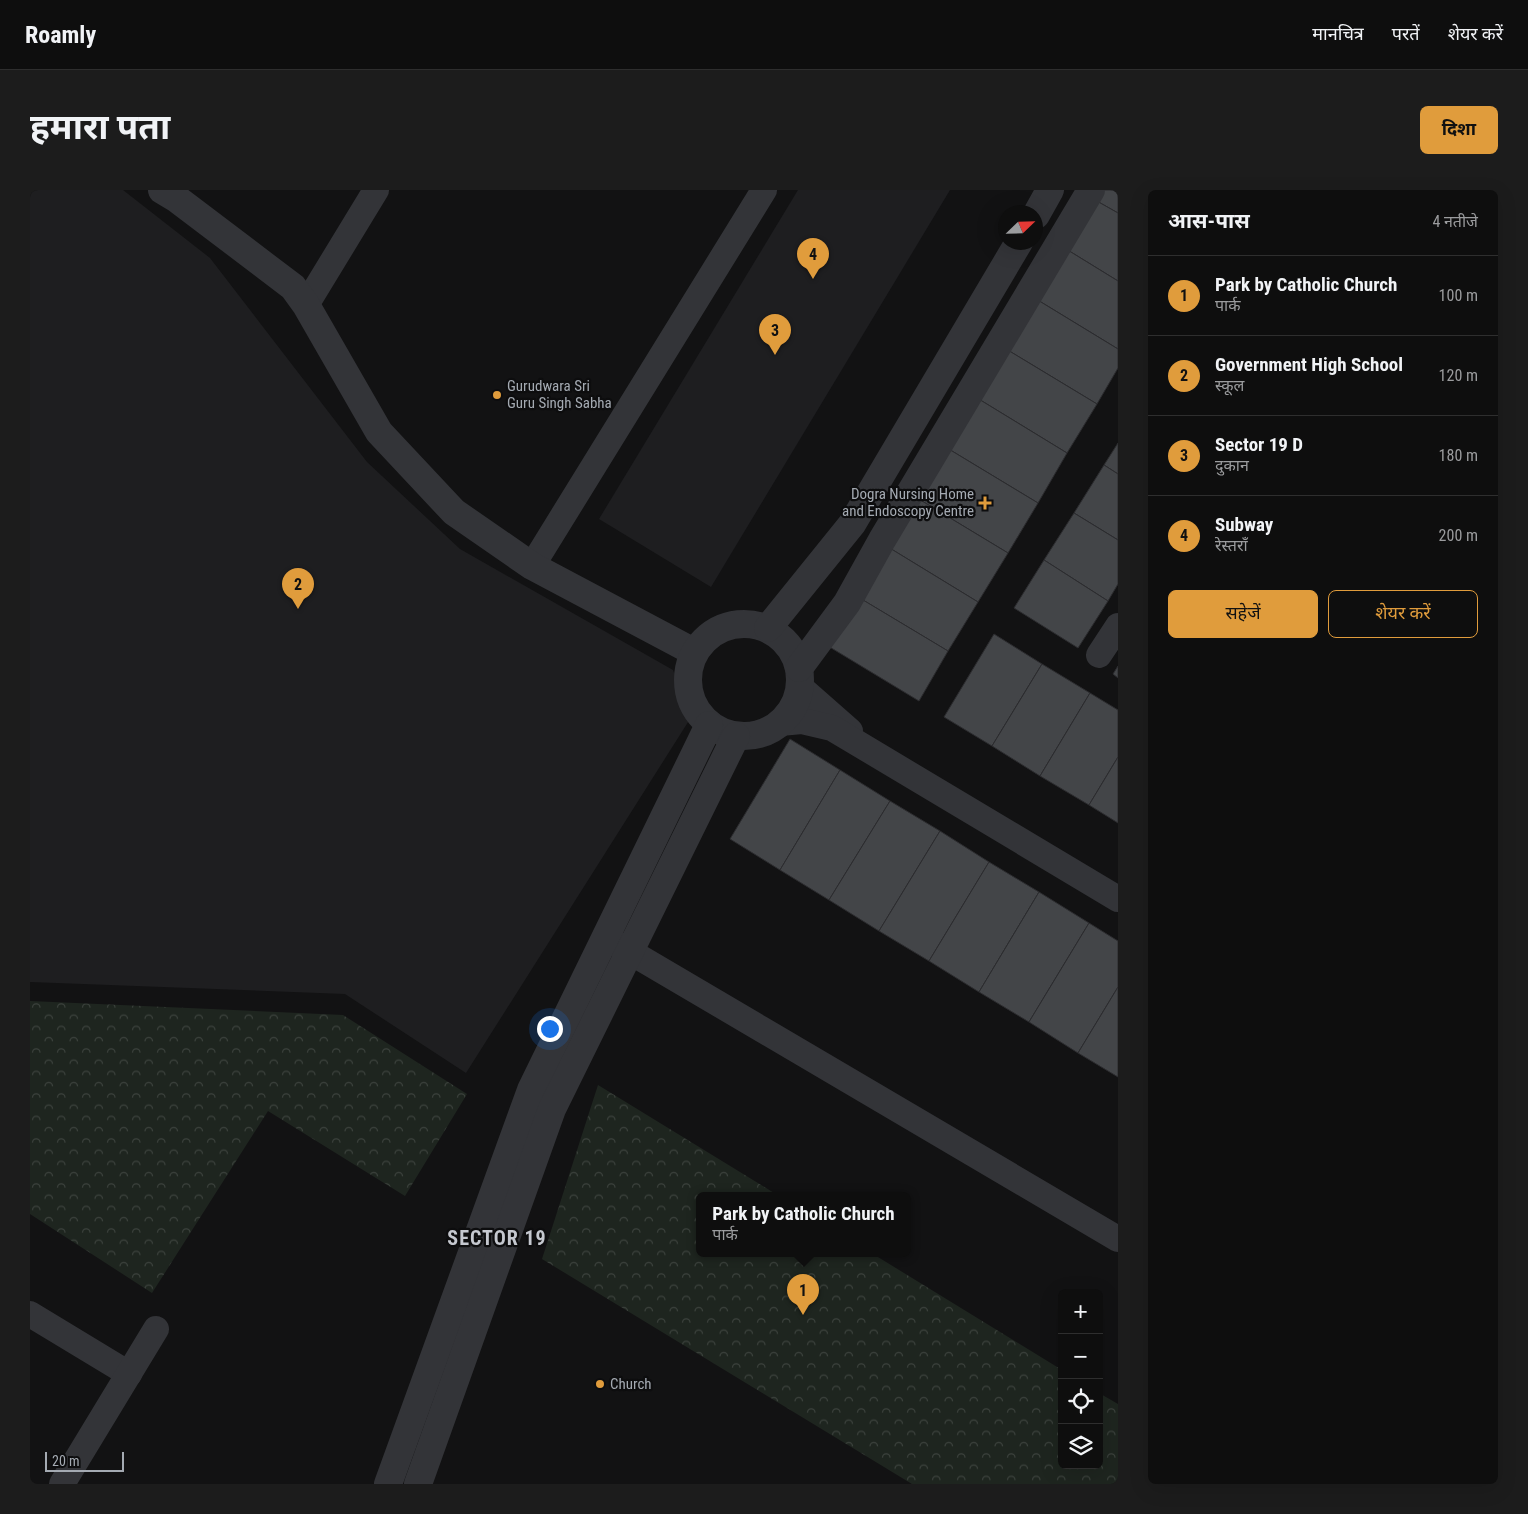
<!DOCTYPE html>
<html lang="hi">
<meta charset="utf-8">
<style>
body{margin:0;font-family:"Roboto Condensed","Noto Sans Devanagari",sans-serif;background:#1c1c1c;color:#f1f3f6}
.controls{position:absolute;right:15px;bottom:15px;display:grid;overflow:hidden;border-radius:8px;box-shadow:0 5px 20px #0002}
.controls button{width:45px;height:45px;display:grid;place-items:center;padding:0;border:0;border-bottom:1px solid #2e2e2e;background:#0e0e0e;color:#f1f3f6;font:25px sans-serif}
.compass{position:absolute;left:968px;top:15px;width:45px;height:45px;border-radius:50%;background:#0e0e0e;box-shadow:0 5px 20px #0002;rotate:67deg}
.scale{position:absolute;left:15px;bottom:12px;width:79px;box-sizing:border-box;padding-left:5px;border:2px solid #a4aab2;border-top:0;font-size:14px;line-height:18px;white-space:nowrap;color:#a4aab2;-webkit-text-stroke:4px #0d0d0e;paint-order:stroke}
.you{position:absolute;left:519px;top:838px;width:18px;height:18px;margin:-12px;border:4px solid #fff;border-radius:50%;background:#1a73e8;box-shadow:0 0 0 8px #1a73e833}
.badge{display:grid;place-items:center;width:32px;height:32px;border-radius:50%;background:#e09c3c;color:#111;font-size:16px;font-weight:700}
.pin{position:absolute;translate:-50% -41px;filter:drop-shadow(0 1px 2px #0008)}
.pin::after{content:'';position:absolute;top:26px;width:18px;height:15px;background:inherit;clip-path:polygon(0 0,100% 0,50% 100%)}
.popup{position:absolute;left:666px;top:1002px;width:215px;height:65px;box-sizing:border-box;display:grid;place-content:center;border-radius:8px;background:#0e0e0e;filter:drop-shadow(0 1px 4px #0005);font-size:16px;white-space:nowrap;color:#9b9c9e}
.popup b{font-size:19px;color:#f1f3f6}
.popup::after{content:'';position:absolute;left:50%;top:100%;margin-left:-10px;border:10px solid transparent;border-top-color:#0e0e0e}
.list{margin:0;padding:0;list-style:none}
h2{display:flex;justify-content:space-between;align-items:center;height:65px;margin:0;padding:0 20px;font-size:21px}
h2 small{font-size:16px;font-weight:400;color:#9b9c9e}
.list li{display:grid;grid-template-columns:32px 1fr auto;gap:15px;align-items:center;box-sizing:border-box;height:80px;padding:0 20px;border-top:1px solid #2e2e2e}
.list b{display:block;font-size:19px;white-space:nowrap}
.list p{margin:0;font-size:16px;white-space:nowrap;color:#9b9c9e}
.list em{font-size:16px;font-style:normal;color:#9b9c9e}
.actions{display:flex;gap:10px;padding:15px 20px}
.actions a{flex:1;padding:11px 0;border:1px solid #e09c3c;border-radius:8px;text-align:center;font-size:18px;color:#e09c3c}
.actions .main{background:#e09c3c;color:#111}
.icon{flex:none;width:28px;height:28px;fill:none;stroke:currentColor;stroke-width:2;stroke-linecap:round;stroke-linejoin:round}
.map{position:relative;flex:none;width:1088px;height:1294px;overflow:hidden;border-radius:8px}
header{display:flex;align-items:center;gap:30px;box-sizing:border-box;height:70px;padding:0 25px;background:#0e0e0e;border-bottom:1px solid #2e2e2e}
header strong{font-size:24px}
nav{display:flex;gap:28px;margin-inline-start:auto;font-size:18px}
.intro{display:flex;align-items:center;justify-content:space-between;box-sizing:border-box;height:120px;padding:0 30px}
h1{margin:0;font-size:35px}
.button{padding:12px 22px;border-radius:8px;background:#e09c3c;color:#111;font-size:18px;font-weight:700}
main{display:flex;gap:30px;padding:0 30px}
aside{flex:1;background:#0e0e0e;border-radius:8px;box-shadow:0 5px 20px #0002}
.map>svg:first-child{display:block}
.built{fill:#1e1e20}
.forest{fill:url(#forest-crowns)}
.building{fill:#434548;stroke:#2c2c2f}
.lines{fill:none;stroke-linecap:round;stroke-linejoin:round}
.minor{stroke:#333438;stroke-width:26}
.tertiary{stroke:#333438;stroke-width:28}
.poi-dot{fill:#e09c3c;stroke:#0d0d0e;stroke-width:2}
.labels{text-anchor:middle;stroke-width:4.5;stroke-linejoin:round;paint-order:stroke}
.poi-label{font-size:15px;fill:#a4aab2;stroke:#0d0d0e;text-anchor:start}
.district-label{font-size:20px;font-weight:bold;letter-spacing:1px;fill:#c5c8cf;stroke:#0d0d0e}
</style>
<header>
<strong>Roamly</strong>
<nav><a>मानचित्र</a><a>परतें</a><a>शेयर करें</a></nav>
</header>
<div class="intro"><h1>हमारा पता</h1><a class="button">दिशा</a></div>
<main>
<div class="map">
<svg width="1088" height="1294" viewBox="0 0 1088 1294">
<defs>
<pattern id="forest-crowns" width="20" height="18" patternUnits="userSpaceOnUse" patternTransform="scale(1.25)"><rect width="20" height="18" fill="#1e251f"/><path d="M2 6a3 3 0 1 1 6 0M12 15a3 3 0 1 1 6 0" fill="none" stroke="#3c423d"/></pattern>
</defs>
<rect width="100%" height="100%" fill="#121213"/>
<g class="built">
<path d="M0 0H93L180 68 337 272 430 359 643 480 660 529 436 883 315 804 0 792Z"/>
<path d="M768 0H920L681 397 569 329Z"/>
</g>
<g class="forest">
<path d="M0 811 313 825 437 904 375 1006 238 921 122 1103 0 1024Z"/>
<path d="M568 895 749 1006H669V1064H843L1032 1180V1275H1069V1203L1088 1214V1294H882L512 1069Z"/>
</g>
<g class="building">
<path d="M1071 0H1088V23L1065 10Z"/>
<path d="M1065 10 1088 23V91L1036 59Z"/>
<path d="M1036 59 1088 91V159L1006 109Z"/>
<path d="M1006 109 1088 159V178L1067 214 976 159Z"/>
<path d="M976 159 1067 214 1037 263 947 208Z"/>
<path d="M947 208 1037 263 1008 313 917 258Z"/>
<path d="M1088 253V284L1074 275Z"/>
<path d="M917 258 1008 313 978 363 887 308Z"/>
<path d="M1074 275 1088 284V350L1044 323Z"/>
<path d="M887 308 978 363 948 412 858 357Z"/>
<path d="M1044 323 1088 350V394L1078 411 1014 370Z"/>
<path d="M858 357 948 412 918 461 828 407Z"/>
<path d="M1014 370 1078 411 1048 458 984 418Z"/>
<path d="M828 407 918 461 889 511 798 456Z"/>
<path d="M964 444 1012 474 962 556 914 527Z"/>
<path d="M1012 474 1060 503 1010 586 962 556Z"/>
<path d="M1088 476V488L1083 484Z"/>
<path d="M1060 503 1088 520V567L1059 615 1010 586Z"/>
<path d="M760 549 810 580 750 680 700 649Z"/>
<path d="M1088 567V633L1059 615Z"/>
<path d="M810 580 860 611 799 710 750 680Z"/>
<path d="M860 611 910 641 849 741 799 710Z"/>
<path d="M910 641 959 672 899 771 849 741Z"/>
<path d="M959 672 1009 702 949 802 899 771Z"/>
<path d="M1009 702 1059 733 999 832 949 802Z"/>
<path d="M1059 733 1088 751V797L1048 863 999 832Z"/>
<path d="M1088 797V887L1048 863Z"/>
</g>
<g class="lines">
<g class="minor">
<path d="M276 115 346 0"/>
<path d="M502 376 734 0"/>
<path d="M1069 465 1088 436"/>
<path d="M770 497 820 541"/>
<path d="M750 533 772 531 802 538 1088 709"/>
<path d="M580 750 1088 1049"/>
<path d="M0 1124 99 1184"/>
<path d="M32 1294 126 1139"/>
</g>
<g class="tertiary">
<path d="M132 0 147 9 263 97 276 115 349 242 424 322 502 376 664 462"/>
<path d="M1006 25 1020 0"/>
<circle cx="714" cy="490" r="56"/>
<path d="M738 438 822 334 989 52"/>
<path d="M769 478 817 413 852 350 1061 0"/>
<path d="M358 1294 501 900 679 535"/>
<path d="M388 1294 522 919 706 546"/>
</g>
</g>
<g class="poi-dot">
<circle cx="467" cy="205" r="5"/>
<path d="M952.5 305.5h5v5h5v5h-5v5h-5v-5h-5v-5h5z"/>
<circle cx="570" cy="1194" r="5"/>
</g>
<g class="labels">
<g class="poi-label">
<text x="477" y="201">Gurudwara Sri<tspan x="477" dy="17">Guru Singh Sabha</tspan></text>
<text x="944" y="309" text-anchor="end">Dogra Nursing Home<tspan x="944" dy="17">and Endoscopy Centre</tspan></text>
<text x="580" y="1199">Church</text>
</g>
<g class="district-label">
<text x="467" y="1055">SECTOR 19</text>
</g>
</g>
</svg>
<div class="controls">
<button>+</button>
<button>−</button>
<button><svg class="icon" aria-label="locate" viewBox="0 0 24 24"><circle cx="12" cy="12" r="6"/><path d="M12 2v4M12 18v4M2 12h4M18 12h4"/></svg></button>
<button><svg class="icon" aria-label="layers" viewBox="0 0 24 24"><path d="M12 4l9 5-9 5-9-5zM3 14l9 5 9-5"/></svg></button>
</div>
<svg class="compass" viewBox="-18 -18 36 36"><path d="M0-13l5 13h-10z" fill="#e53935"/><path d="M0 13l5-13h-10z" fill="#9b9c9e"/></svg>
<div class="scale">20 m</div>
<div class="you"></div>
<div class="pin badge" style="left:773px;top:1125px">1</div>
<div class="popup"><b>Park by Catholic Church</b>पार्क</div>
<div class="pin badge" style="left:268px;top:419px">2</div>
<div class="pin badge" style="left:745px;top:165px">3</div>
<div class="pin badge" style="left:783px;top:89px">4</div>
</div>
<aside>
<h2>आस-पास<small>4 नतीजे</small></h2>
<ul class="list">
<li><span class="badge">1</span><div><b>Park by Catholic Church</b><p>पार्क</p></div><em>100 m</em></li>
<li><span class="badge">2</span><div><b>Government High School</b><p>स्कूल</p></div><em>120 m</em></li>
<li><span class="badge">3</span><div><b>Sector 19 D</b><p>दुकान</p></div><em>180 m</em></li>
<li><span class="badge">4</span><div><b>Subway</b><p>रेस्तराँ</p></div><em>200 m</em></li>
</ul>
<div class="actions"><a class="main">सहेजें</a><a>शेयर करें</a></div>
</aside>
</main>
